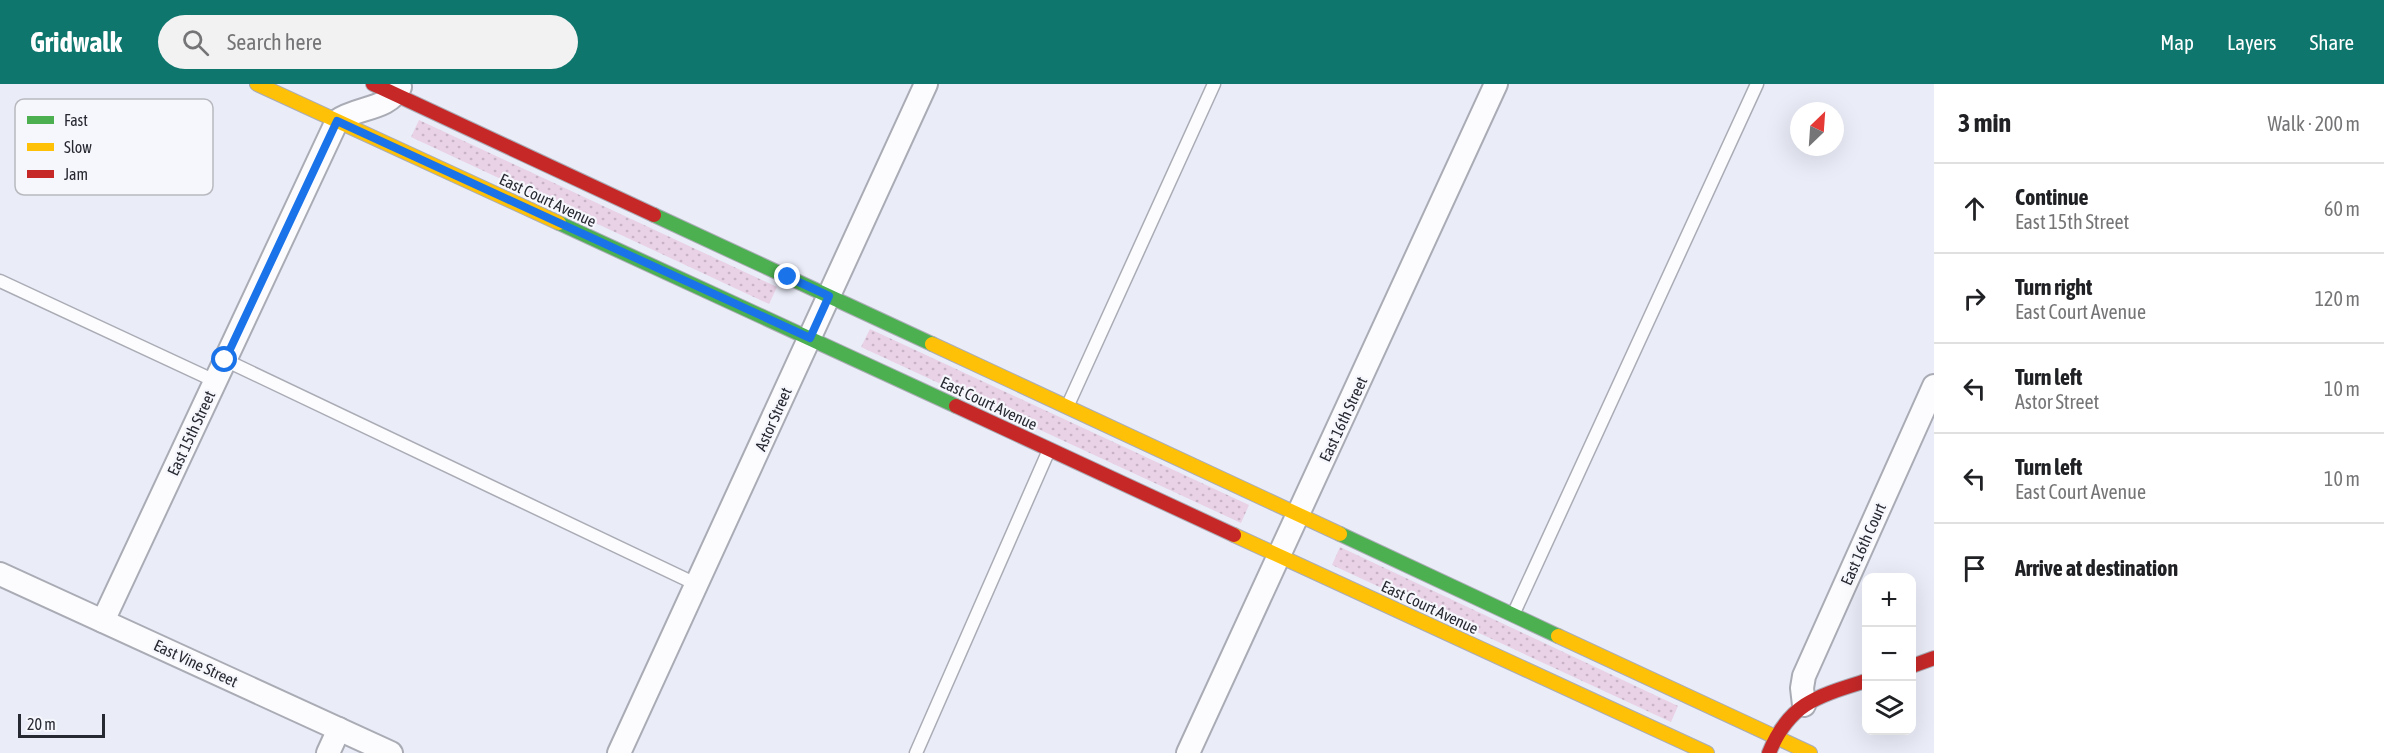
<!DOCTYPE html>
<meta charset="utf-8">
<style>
body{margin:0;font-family:"Asap Condensed",sans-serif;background:#f2f2f2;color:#202124}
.controls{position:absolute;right:18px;bottom:18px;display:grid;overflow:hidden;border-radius:12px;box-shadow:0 6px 24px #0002}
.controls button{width:54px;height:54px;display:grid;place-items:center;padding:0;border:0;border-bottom:2px solid #e0e0e0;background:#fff;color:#202124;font:30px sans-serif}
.compass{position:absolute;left:1790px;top:18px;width:54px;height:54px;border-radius:50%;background:#fff;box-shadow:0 6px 24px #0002;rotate:25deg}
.scale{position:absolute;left:18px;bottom:15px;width:87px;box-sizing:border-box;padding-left:6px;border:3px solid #272932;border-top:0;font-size:16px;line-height:21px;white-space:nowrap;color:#272932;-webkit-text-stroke:4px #f6f7fc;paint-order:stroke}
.stop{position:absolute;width:18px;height:18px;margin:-14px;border:4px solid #1a73e8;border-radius:50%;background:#fff}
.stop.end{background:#1a73e8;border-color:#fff;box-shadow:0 2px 6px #0008}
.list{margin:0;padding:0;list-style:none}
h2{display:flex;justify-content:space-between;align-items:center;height:78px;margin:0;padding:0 24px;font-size:26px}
h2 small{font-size:20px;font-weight:400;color:#757577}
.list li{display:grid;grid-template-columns:39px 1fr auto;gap:18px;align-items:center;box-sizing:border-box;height:90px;padding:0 24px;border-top:2px solid #e0e0e0}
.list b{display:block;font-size:22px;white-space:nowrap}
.list p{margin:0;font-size:20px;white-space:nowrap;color:#757577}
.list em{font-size:20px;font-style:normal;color:#757577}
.icon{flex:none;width:33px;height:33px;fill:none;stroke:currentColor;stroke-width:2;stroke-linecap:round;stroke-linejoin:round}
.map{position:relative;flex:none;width:1934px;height:669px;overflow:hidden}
header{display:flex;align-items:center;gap:36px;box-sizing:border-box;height:84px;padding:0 30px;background:#0f766e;color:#fff}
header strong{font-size:28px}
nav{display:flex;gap:33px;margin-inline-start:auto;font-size:21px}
.search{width:420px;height:54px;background:#f2f2f2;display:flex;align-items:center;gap:15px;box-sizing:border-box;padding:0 21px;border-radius:33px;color:#757577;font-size:22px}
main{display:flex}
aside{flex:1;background:#fff}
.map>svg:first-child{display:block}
.grass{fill:url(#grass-dots)}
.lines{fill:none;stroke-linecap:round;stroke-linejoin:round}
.lane-casing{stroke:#aaacb5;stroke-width:15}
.street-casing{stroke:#aaacb5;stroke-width:26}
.fast-casing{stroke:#aaacb5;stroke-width:16}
.slow-casing{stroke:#aaacb5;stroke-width:16}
.jam-casing{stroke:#aaacb5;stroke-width:16}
.lane{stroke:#fcfcfe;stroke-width:12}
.street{stroke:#fcfcfe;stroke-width:22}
.fast{stroke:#4caf50;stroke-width:14}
.slow{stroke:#ffc107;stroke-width:14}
.jam{stroke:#c62828;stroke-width:14}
.route{stroke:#1a73e8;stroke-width:8}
.labels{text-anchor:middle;stroke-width:4.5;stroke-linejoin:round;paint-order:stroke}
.street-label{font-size:16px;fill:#272932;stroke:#f6f7fc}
.key{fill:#f6f7fc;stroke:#b8b9bf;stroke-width:1.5}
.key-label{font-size:16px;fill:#272932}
</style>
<header>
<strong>Gridwalk</strong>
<div class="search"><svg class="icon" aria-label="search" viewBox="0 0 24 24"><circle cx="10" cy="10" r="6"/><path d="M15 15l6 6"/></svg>Search here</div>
<nav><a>Map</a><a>Layers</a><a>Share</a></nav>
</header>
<main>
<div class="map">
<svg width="1934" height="669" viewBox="0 0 1934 669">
<defs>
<pattern id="grass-dots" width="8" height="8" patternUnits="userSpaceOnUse" patternTransform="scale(1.5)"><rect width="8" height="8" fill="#e9d1e6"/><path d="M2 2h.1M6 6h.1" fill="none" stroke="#c8b3c6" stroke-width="1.8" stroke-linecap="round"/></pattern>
</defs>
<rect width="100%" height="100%" fill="#eaecf8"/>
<g class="grass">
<path d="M419 36 777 203 769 220 411 53Z"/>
<path d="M870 245 1249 421 1241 439 861 263Z"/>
<path d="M1340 463 1678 622 1671 638 1332 481Z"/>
</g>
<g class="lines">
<defs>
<g id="lane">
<path d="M0 197 215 297"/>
<path d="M225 276 698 501"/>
<path d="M1068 321 1214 0"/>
<path d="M1513 531 1757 0"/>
<path d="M916 669 1049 366"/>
</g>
<g id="street">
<path d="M0 490 391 669"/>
<path d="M103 537 337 37C356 23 389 26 400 3"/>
<path d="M1804 621 1802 604 1804 592 1934 302"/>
<path d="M328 669 339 645"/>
<path d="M619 669 926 0"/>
<path d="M1188 669 1496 0"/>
</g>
<g id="fast">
<path d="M654 131 932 260"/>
<path d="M559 139 956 322"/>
<path d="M1340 450 1558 552"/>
</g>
<g id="slow">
<path d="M257 0 559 139"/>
<path d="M932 260 1340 450"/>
<path d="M1234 451 1707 669"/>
<path d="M1558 552 1810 669"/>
</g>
<g id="jam">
<path d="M373 0 654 131"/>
<path d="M956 322 1234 451"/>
<path d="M1912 582 1934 574"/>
<path d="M1769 669C1789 619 1818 612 1866 597"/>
</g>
</defs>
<use href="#lane" class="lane-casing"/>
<use href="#street" class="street-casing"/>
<use href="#fast" class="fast-casing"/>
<use href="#slow" class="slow-casing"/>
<use href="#jam" class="jam-casing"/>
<use href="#lane" class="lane"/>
<use href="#street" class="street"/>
<use href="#fast" class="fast"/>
<use href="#slow" class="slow"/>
<use href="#jam" class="jam"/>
</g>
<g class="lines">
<path class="route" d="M225 276 337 37 810 254 829 212 788 193"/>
</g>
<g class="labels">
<g class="street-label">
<text transform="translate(548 116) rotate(25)" y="6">East Court Avenue</text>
<text transform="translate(989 319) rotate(25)" y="6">East Court Avenue</text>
<text transform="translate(773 335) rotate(-66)" y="6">Astor Street</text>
<text transform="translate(1343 335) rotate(-65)" y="6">East 16th Street</text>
<text transform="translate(191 349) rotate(-65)" y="6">East 15th Street</text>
<text transform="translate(1863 460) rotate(-66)" y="6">East 16th Court</text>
<text transform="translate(1430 523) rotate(25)" y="6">East Court Avenue</text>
<text transform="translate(196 579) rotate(25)" y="6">East Vine Street</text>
</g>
</g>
<rect x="15" y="15" width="198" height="96" rx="9" class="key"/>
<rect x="27" y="32" width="27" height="8" fill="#4caf50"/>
<rect x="27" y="59" width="27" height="8" fill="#ffc107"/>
<rect x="27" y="86" width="27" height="8" fill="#c62828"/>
<g class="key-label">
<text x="64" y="42">Fast</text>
<text x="64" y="69">Slow</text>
<text x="64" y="96">Jam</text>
</g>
</svg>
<div class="controls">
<button>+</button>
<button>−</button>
<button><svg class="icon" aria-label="layers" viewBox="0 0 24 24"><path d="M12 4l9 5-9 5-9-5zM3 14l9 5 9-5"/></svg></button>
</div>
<svg class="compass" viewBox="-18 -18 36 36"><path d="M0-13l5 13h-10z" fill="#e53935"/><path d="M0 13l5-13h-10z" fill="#757577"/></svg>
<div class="scale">20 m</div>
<div class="stop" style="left:225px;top:276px"></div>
<div class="stop end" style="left:788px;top:193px"></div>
</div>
<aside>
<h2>3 min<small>Walk · 200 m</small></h2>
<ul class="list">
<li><svg class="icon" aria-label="ahead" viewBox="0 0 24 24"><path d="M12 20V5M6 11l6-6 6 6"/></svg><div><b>Continue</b><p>East 15th Street</p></div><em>60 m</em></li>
<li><svg class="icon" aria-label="right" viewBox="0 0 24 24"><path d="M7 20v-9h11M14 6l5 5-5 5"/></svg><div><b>Turn right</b><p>East Court Avenue</p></div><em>120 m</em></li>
<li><svg class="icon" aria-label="left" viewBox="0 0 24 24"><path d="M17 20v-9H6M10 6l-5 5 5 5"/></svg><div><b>Turn left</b><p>Astor Street</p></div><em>10 m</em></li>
<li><svg class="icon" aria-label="left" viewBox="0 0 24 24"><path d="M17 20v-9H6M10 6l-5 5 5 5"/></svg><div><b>Turn left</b><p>East Court Avenue</p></div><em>10 m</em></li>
<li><svg class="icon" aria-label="arrive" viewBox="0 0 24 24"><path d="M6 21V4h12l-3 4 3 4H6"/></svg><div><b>Arrive at destination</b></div></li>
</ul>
</aside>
</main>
